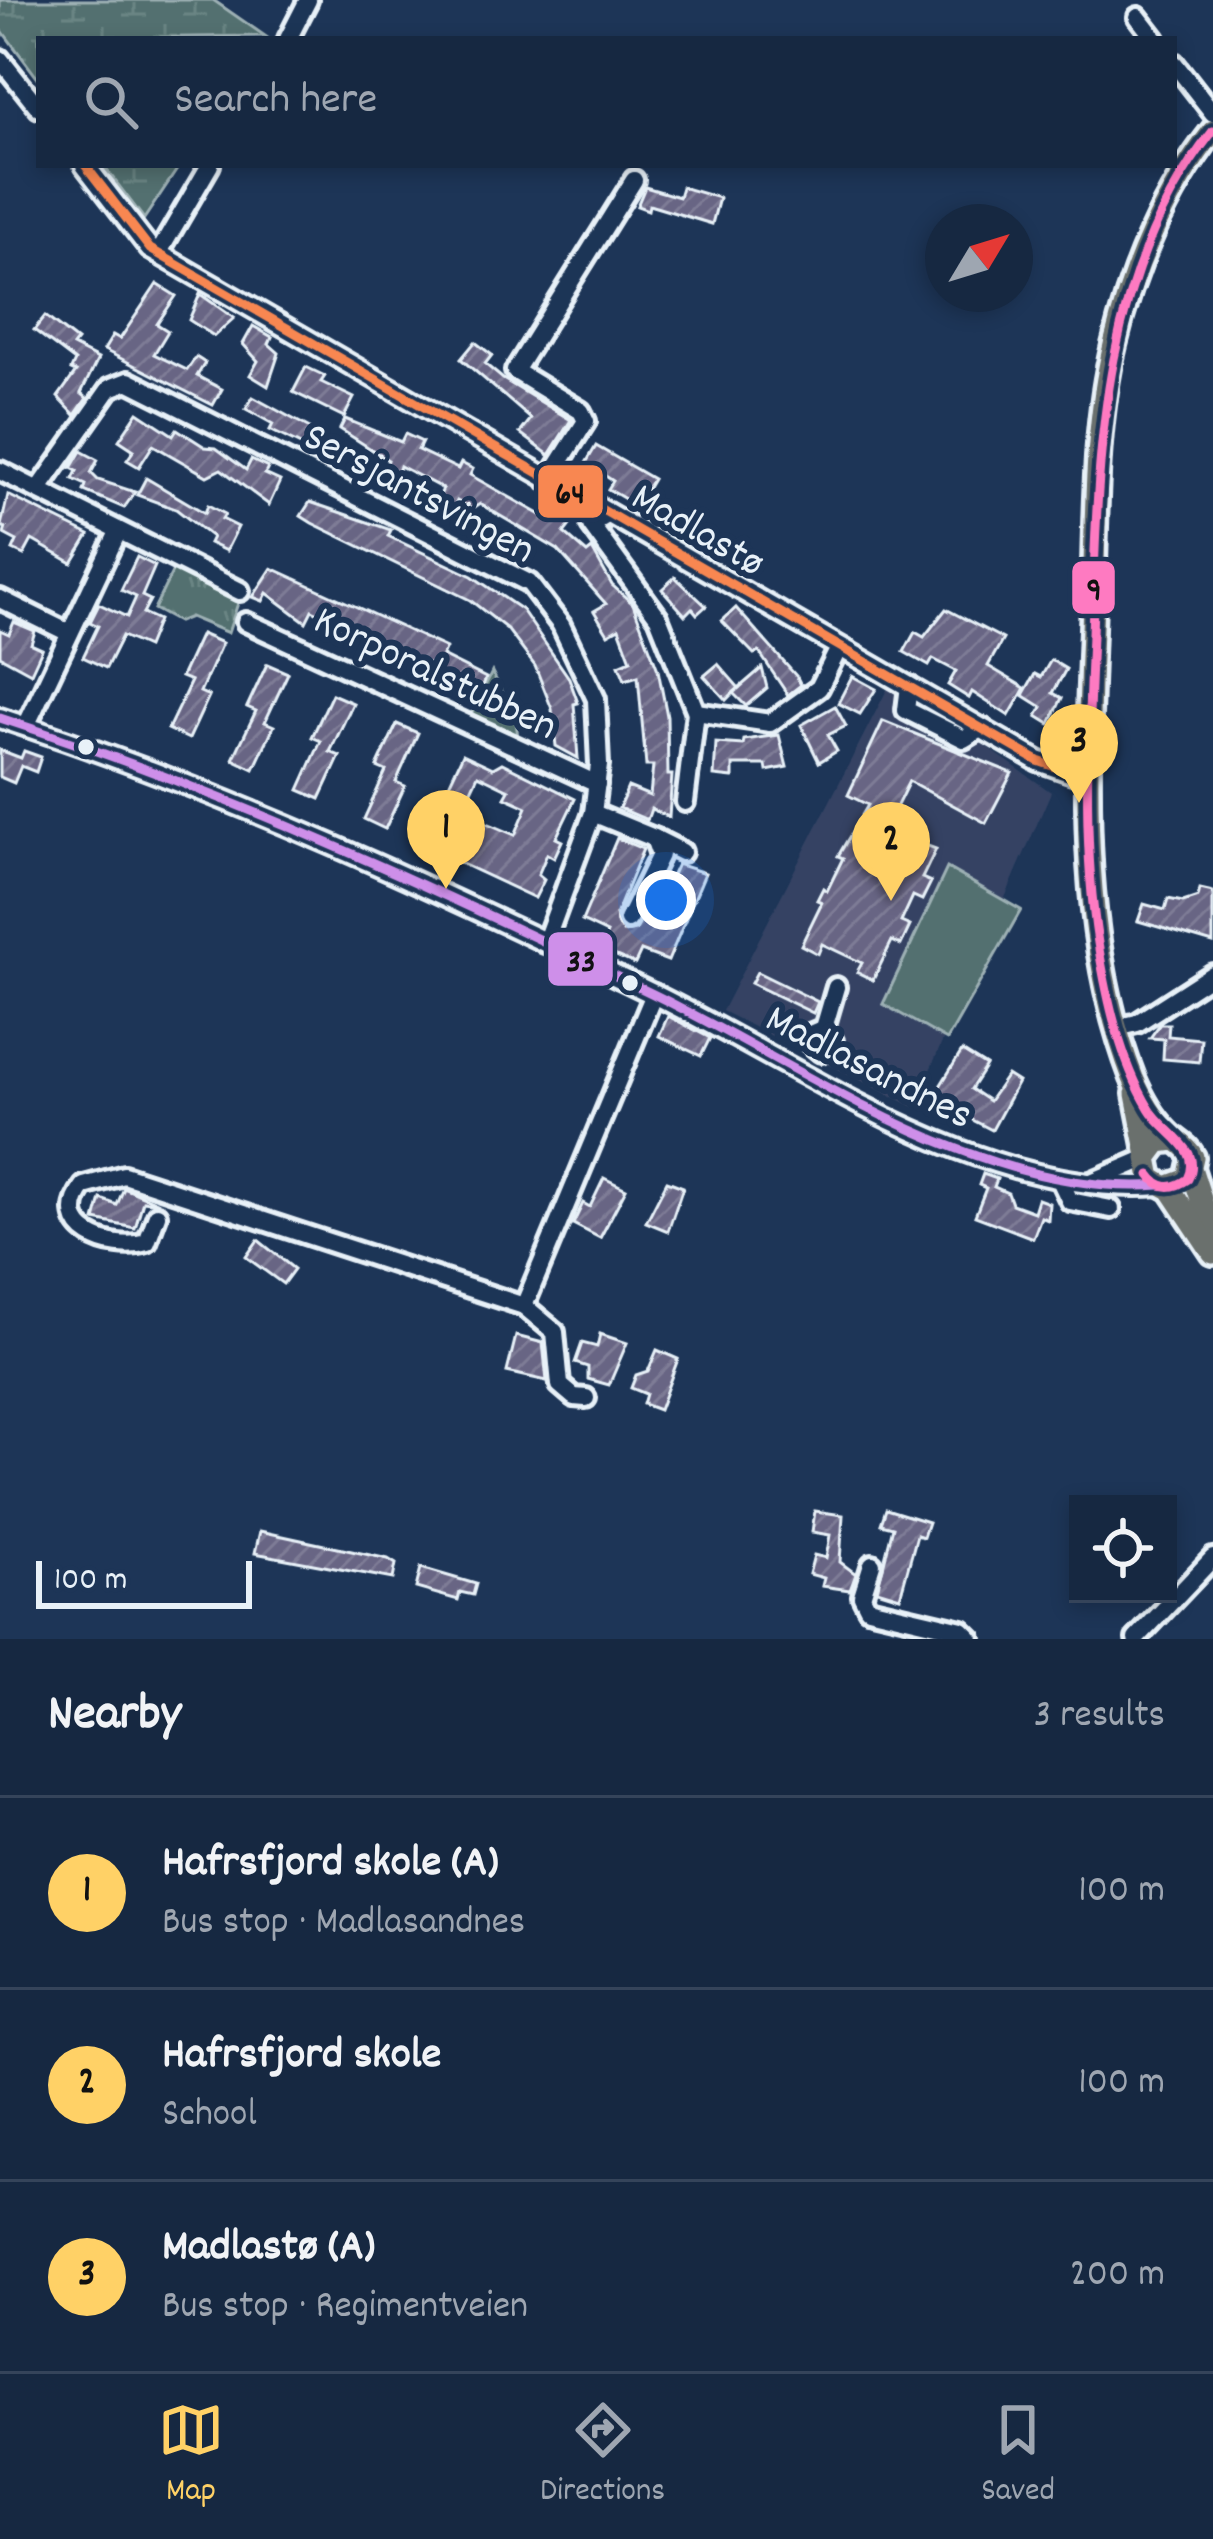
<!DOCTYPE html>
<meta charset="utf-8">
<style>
body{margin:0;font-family:Dekko,sans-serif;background:#1f3048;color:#f1f3f6}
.controls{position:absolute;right:36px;bottom:36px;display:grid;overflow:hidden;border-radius:0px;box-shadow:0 6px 18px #0003}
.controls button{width:108px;height:108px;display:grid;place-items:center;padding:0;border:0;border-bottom:3px solid #35445a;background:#162841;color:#f1f3f6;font:60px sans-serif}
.compass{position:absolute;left:925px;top:204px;width:108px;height:108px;border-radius:50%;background:#162841;box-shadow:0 6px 18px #0003;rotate:52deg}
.scale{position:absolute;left:36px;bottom:30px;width:216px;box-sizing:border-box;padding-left:12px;border:6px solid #e8f1f8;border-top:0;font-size:33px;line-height:42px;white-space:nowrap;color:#e8f1f8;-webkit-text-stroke:9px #1d3557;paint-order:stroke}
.you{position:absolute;left:666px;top:900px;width:42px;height:42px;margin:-30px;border:9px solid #fff;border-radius:50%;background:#1a73e8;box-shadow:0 0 0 18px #1a73e833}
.badge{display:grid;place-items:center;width:78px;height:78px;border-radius:50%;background:#ffd166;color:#111;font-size:39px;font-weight:700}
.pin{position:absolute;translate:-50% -99px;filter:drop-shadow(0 3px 6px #0008)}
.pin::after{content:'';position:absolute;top:63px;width:42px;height:36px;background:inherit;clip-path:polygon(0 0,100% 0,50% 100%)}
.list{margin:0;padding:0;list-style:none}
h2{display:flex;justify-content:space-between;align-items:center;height:156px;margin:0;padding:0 48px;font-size:51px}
h2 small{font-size:39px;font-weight:400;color:#9ea6b1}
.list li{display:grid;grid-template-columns:78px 1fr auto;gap:36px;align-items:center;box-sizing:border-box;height:192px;padding:0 48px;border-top:3px solid #35445a}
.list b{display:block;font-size:45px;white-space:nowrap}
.list p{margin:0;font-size:39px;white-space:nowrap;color:#9ea6b1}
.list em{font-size:39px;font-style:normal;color:#9ea6b1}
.icon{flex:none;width:66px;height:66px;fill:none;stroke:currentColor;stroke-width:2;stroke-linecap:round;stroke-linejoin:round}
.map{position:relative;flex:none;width:1213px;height:1639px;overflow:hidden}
.search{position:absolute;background:#162841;box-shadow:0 6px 18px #0003;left:36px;right:36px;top:36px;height:132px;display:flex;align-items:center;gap:30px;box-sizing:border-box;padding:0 42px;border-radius:0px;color:#9ea6b1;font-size:45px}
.sheet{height:732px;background:#162841}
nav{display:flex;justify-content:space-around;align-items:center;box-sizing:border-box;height:168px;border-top:3px solid #35445a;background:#162841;font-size:33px;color:#9ea6b1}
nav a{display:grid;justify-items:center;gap:6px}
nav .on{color:#ffd166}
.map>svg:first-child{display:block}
.built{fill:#344364}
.green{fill:#52706f;stroke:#9db0b4;stroke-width:3}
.wetland{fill:url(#wetland-marsh);stroke:#9db0b4;stroke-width:3}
.park{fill:url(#park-tufts);stroke:#9db0b4;stroke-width:3}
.building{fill:url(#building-hatch);stroke:#e8f1f8;stroke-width:3;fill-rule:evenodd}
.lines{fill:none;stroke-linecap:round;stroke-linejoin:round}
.minor-casing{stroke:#e8f1f8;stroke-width:26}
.major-casing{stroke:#e8f1f8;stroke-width:30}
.minor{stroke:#1d3557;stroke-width:16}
.major{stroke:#6b706d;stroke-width:21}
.bus-1-casing{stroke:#1d3557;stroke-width:18}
.bus-2-casing{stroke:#1d3557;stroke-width:18}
.bus-3-casing{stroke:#1d3557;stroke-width:18}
.bus-1{stroke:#ce8fe9;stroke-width:9}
.bus-2{stroke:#f88751;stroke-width:9}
.bus-3{stroke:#fe7ac1;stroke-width:9}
.bus-dot{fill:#e8f1f8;stroke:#1d3557;stroke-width:4.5}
.labels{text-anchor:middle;stroke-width:12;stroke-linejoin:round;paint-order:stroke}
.street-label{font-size:42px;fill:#e8f1f8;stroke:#1d3557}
.line-badge{stroke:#1d3557;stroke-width:4.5}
.pale-badge-label{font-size:33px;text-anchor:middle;font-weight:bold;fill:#111}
</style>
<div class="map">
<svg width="1213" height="1639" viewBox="0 0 1213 1639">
<defs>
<pattern id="wetland-marsh" width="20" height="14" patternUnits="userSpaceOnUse" patternTransform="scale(3)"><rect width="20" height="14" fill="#52706f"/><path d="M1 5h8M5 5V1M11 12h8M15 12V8" fill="none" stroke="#6b8584"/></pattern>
<pattern id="park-tufts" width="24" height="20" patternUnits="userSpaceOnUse" patternTransform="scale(3)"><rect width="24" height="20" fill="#52706f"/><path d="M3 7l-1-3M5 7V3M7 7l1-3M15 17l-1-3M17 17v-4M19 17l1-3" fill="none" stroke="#6b8584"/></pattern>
<pattern id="building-hatch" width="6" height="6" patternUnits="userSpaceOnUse" patternTransform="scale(3)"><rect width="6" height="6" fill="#686584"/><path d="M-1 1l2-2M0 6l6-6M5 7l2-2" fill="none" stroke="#7e7c96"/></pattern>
</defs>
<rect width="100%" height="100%" fill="#1d3557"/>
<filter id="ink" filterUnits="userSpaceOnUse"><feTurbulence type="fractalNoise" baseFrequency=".00833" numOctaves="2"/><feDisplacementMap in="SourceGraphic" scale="24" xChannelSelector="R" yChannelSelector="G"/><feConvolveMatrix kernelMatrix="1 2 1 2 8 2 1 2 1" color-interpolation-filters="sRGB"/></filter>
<g filter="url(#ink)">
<path class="built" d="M892 680 1051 792 914 1107 722 1011Z"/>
<path class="green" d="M947 868 1021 910 947 1040 883 1004Z"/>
<g class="wetland">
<path d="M0 0H213L265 36 39 39V80L0 28Z"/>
<path d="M103 165H180L144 219Z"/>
</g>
<g class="park">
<path d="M176 564 241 594 228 633 190 617 178 622 154 609Z"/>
<path d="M492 672 516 719 518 739 469 718Z"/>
</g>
<g class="building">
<path d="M645 187 679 197 682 187 719 198 712 224 649 205 648 210 637 206Z"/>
<path d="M157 284 176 296 157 324 168 331 154 354 187 370 196 357 205 363 197 376 222 389 213 405 104 350 113 335 120 339Z"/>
<path d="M200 294 234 318 214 336 189 320Z"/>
<path d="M45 316 77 341 73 346 98 359 81 393 87 398 75 415 58 397 76 372 71 370 75 361 34 330Z"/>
<path d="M253 326 272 337 269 344 279 353 268 386 250 375 258 361 243 344Z"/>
<path d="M475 342 492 355 485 364 503 379 571 420 549 455 520 433 531 419 461 359Z"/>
<path d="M306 367 325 376 321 382 354 398 344 417 293 392Z"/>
<path d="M253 397 319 433 313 445 307 448 270 430 273 424 246 409Z"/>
<path d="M138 412 173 435 177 429 205 447 216 448 246 470 251 460 268 468 265 474 280 481 269 505 221 469 207 476 153 445 139 467 127 460 134 450 119 440Z"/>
<path d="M345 419 401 442 405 434 422 442 418 450 458 469 461 463 473 469 470 475 552 521 558 514 571 524 564 533 587 553 592 549 612 585 633 604 658 670 667 716 668 775H672L669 817 651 809 647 820 619 808 628 787 650 796 653 766H646L638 676 625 680 619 665 631 660 619 628 608 634 594 611 606 604 558 550 480 504 472 509 457 501 454 507 438 499 443 489 400 466 398 472 385 466 388 460 340 429Z"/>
<path d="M596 446 653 479 637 506 608 489 613 481 586 463Z"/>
<path d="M81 451 98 460 91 473 98 480 135 492 124 508 84 491 86 485 73 479 77 471 71 468Z"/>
<path d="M146 478 205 513 208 505 225 514 222 519 238 527 226 551 209 543 212 537 176 509 137 495Z"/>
<path d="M8 495 89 535 72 563 32 540 24 555 13 550 17 541 4 534 6 528 1 526Z"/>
<path d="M310 502 391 530 388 536 472 576 522 610 569 678 578 703 574 704 578 758 556 746 552 709 535 666 507 629 470 600 312 523 301 516Z"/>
<path d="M137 557 155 566 142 596 150 600 143 613 158 620 147 647 122 636 106 668 83 657 98 626 90 622 99 604 127 617 136 597 121 590Z"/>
<path d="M272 568 446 648 442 656 486 678 481 691 470 687 468 692 439 679 434 690 422 684 431 665 400 651 395 662 380 655 386 644 355 630 350 642 337 636 342 624 312 610 306 622 267 593 263 601 253 597Z"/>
<path d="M675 577 706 606 697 614 692 608 685 615 662 589Z"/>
<path d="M736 608 797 677 801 685 788 695 759 652 754 654 722 621Z"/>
<path d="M946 609 1003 639 988 666 1025 688 1009 716 972 692 969 698 948 685 956 671 933 659 929 666 904 652 915 632 924 637Z"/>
<path d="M14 622 35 631 31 644 42 649 31 673 0 656V630L9 634Z"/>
<path d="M201 634 222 643 200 692 209 696 189 739 168 729 191 681 181 677Z"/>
<path d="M1051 660 1066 669 1053 693 1062 698 1050 724 1037 716 1042 707 1023 695 1035 674 1041 677Z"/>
<path d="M267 664 288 673 265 722 274 726 254 769 233 759 256 711 247 707Z"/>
<path d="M718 664 739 688 733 693 762 668 767 688 746 706 733 693 726 700 704 676Z"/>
<path d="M852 676 876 689 860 714 838 703Z"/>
<path d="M332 694 353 703 330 752 340 756 320 799 299 790 321 741 312 737Z"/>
<path d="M835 706 846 726 828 735 837 751 819 762 801 725Z"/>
<path d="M883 721 1012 773 986 823 909 781 885 830 936 849 922 878 931 882 922 900 913 896 901 922 910 926 901 945 892 941 873 980 857 972 862 963 822 944 818 954 801 945 822 902 817 900 823 888 827 891 843 858 838 856 868 805 848 795Z"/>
<path d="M397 724 418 733 396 782 405 786 385 829 364 819 386 771 377 767Z"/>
<path d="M779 735 787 767 767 771 766 765H733V778L714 776 716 743 743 745 744 740Z"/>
<path d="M0 750 21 758 24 751 41 757 36 772 21 766 14 783 0 777Z"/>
<path d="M463 754 493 768 502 763 575 799 556 838 562 841 554 858 547 854 538 875 544 880 535 898 430 849 452 801 443 797ZM478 775 509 790 505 797 527 807 515 835 461 812Z"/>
<path d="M617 838 643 849 616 915 623 932 636 930 647 910 654 913 677 864 705 873 668 961 641 951 635 964 616 956 602 945 607 933 582 921Z"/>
<path d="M1200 889 1213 892V943L1138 921 1144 904 1165 910 1168 899 1183 902 1198 897Z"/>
<path d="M757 972 818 1002 813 1013 751 983Z"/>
<path d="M668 1016 710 1038 701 1056 659 1036Z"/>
<path d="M1160 1024H1169L1168 1036 1201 1039 1199 1062 1163 1059 1164 1039 1150 1038Z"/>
<path d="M962 1051 986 1066 971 1089 989 1101 1007 1075 1018 1082 992 1130 932 1099Z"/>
<path d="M983 1174 997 1179 994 1187 1008 1193 1012 1204 1034 1212 1038 1199 1049 1203 1048 1220 1041 1217 1033 1238 975 1216 986 1188 979 1185Z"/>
<path d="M604 1178 626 1189 600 1238 573 1224 583 1203 590 1207Z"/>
<path d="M667 1181 683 1187 668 1231 646 1222Z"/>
<path d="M124 1188 159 1203 143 1201 135 1228 95 1220 101 1199 117 1205Z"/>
<path d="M258 1240 294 1269 283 1284 246 1257Z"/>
<path d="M600 1334 627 1343 609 1385 588 1379V1367L575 1363 582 1343 597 1347Z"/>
<path d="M516 1336 543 1343 547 1381 507 1372Z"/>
<path d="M657 1350 678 1359 659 1410 643 1404 646 1394 631 1388 636 1375 648 1371Z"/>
<path d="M886 1509 928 1522 923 1537 917 1535 900 1597 877 1590 893 1527 881 1524Z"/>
<path d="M815 1511 843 1515 840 1562 856 1574 850 1590 822 1586 824 1578 809 1574 814 1555 826 1558 830 1535 812 1532Z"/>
<path d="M260 1531 388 1559 396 1564 393 1579 255 1553Z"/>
<path d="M421 1568 476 1584 473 1595 460 1592 458 1600 416 1588Z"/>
</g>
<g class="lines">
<defs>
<g id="minor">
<path d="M1138 17 1155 39"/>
<path d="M288 39 308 0"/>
<path d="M0 59 39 108"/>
<path d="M1174 63 1213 113"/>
<path d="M85 165 150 249 1038 761 1087 778"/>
<path d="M158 254 210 165"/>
<path d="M0 471 240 591"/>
<path d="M548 481 586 421 581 411 515 371 634 180"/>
<path d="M39 489 110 388 128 381 529 583 561 625 596 699 599 765 593 813 545 943"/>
<path d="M607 515 591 525 658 617 696 712 770 723 819 688 839 648"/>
<path d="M0 599 69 633"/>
<path d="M246 622 597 784"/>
<path d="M909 686 906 710 964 739 982 728"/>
<path d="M0 718C223 790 441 891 651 993 810 1070 978 1198 1160 1185"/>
<path d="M26 726 118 532"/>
<path d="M685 802 696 712"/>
<path d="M593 813 654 838 660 855 628 920"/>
<path d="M654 838 682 852"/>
<path d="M824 1028 810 1034 809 1042 821 1052 833 1041 824 1028 836 987"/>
<path d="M1117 1028 1137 1023 1213 974"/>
<path d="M1061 1182 1070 1201 1111 1209"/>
<path d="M1091 1182 1147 1158"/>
<path d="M157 1215 147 1242C111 1253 50 1229 84 1186L124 1175 524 1306"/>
<path d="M586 1398 574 1397 560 1385 555 1332 524 1306 654 994"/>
<path d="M872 1564 862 1596 868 1608 962 1630 971 1639"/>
<path d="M1136 1639 1213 1558"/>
</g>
<g id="major">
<path d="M1136 1094 1148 1156"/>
<path d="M1174 1140 1159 1142 1147 1158 1151 1178 1166 1187 1188 1179 1193 1157C1186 1144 1176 1142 1167 1132 1153 1118 1141 1097 1133 1078 1074 925 1088 760 1093 600 1096 516 1094 427 1114 345 1132 269 1165 192 1213 131"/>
<path d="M1192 1171 1213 1236"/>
<path d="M1169 1187 1213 1253"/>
</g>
</defs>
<use href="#minor" class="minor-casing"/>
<use href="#major" class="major-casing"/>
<use href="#minor" class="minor"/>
<use href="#major" class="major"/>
<defs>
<path id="bus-1" d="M0 718C223 790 441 891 651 993 810 1070 978 1198 1160 1185"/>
<path id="bus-2" d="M85 165 150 249 1038 761 1087 778"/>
<path id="bus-3" d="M1150 1175C1160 1190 1174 1189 1188 1179 1204 1148 1163 1133 1149 1108 1120 1060 1107 998 1098 943 1082 841 1088 738 1092 635 1098 459 1098 277 1213 131"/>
</defs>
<use href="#bus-1" class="bus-1-casing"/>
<use href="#bus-2" class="bus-2-casing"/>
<use href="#bus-3" class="bus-3-casing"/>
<use href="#bus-1" class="bus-1"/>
<use href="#bus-2" class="bus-2"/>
<use href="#bus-3" class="bus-3"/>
</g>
</g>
<g class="bus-dot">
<circle cx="86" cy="747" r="10"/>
<circle cx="630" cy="983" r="10"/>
</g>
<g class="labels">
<g class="street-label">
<text transform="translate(421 490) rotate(28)" y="15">Sersjantsvingen</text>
<text transform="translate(700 527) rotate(30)" y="15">Madlastø</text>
<text transform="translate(437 670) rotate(25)" y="15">Korporalstubben</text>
<text transform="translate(871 1064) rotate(27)" y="15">Madlasandnes</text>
</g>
</g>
<g class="line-badge">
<rect x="536" y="463" width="69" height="57" rx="12" fill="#f88751"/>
<rect x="1070" y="559" width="47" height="57" rx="12" fill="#fe7ac1"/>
<rect x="546" y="930" width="69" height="58" rx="12" fill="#ce8fe9"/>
</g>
<g class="pale-badge-label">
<text x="570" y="503">64</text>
<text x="1094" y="599">9</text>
<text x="581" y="971">33</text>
</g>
</svg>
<div class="controls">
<button><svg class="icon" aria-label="locate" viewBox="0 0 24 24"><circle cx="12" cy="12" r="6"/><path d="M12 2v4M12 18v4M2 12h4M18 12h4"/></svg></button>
</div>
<svg class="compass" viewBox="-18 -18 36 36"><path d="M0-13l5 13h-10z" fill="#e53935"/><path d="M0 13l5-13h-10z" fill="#9ea6b1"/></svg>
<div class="scale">100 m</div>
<div class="you"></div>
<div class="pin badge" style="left:446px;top:889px">1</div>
<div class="pin badge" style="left:891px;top:901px">2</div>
<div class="pin badge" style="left:1079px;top:803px">3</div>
<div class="search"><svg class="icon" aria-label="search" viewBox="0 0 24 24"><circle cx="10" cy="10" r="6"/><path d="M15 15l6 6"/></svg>Search here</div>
</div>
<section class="sheet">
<h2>Nearby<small>3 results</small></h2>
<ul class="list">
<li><span class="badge">1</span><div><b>Hafrsfjord skole (A)</b><p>Bus stop · Madlasandnes</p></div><em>100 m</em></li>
<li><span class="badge">2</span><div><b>Hafrsfjord skole</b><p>School</p></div><em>100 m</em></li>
<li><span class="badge">3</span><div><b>Madlastø (A)</b><p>Bus stop · Regimentveien</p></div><em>200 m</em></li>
</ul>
</section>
<nav>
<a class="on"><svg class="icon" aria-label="map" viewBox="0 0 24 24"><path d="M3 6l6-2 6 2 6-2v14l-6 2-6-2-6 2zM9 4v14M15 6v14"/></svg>Map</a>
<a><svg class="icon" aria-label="directions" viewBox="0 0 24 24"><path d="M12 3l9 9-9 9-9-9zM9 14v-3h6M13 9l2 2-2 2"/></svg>Directions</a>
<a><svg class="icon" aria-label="saved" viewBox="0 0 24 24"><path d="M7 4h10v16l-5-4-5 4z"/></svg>Saved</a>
</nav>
